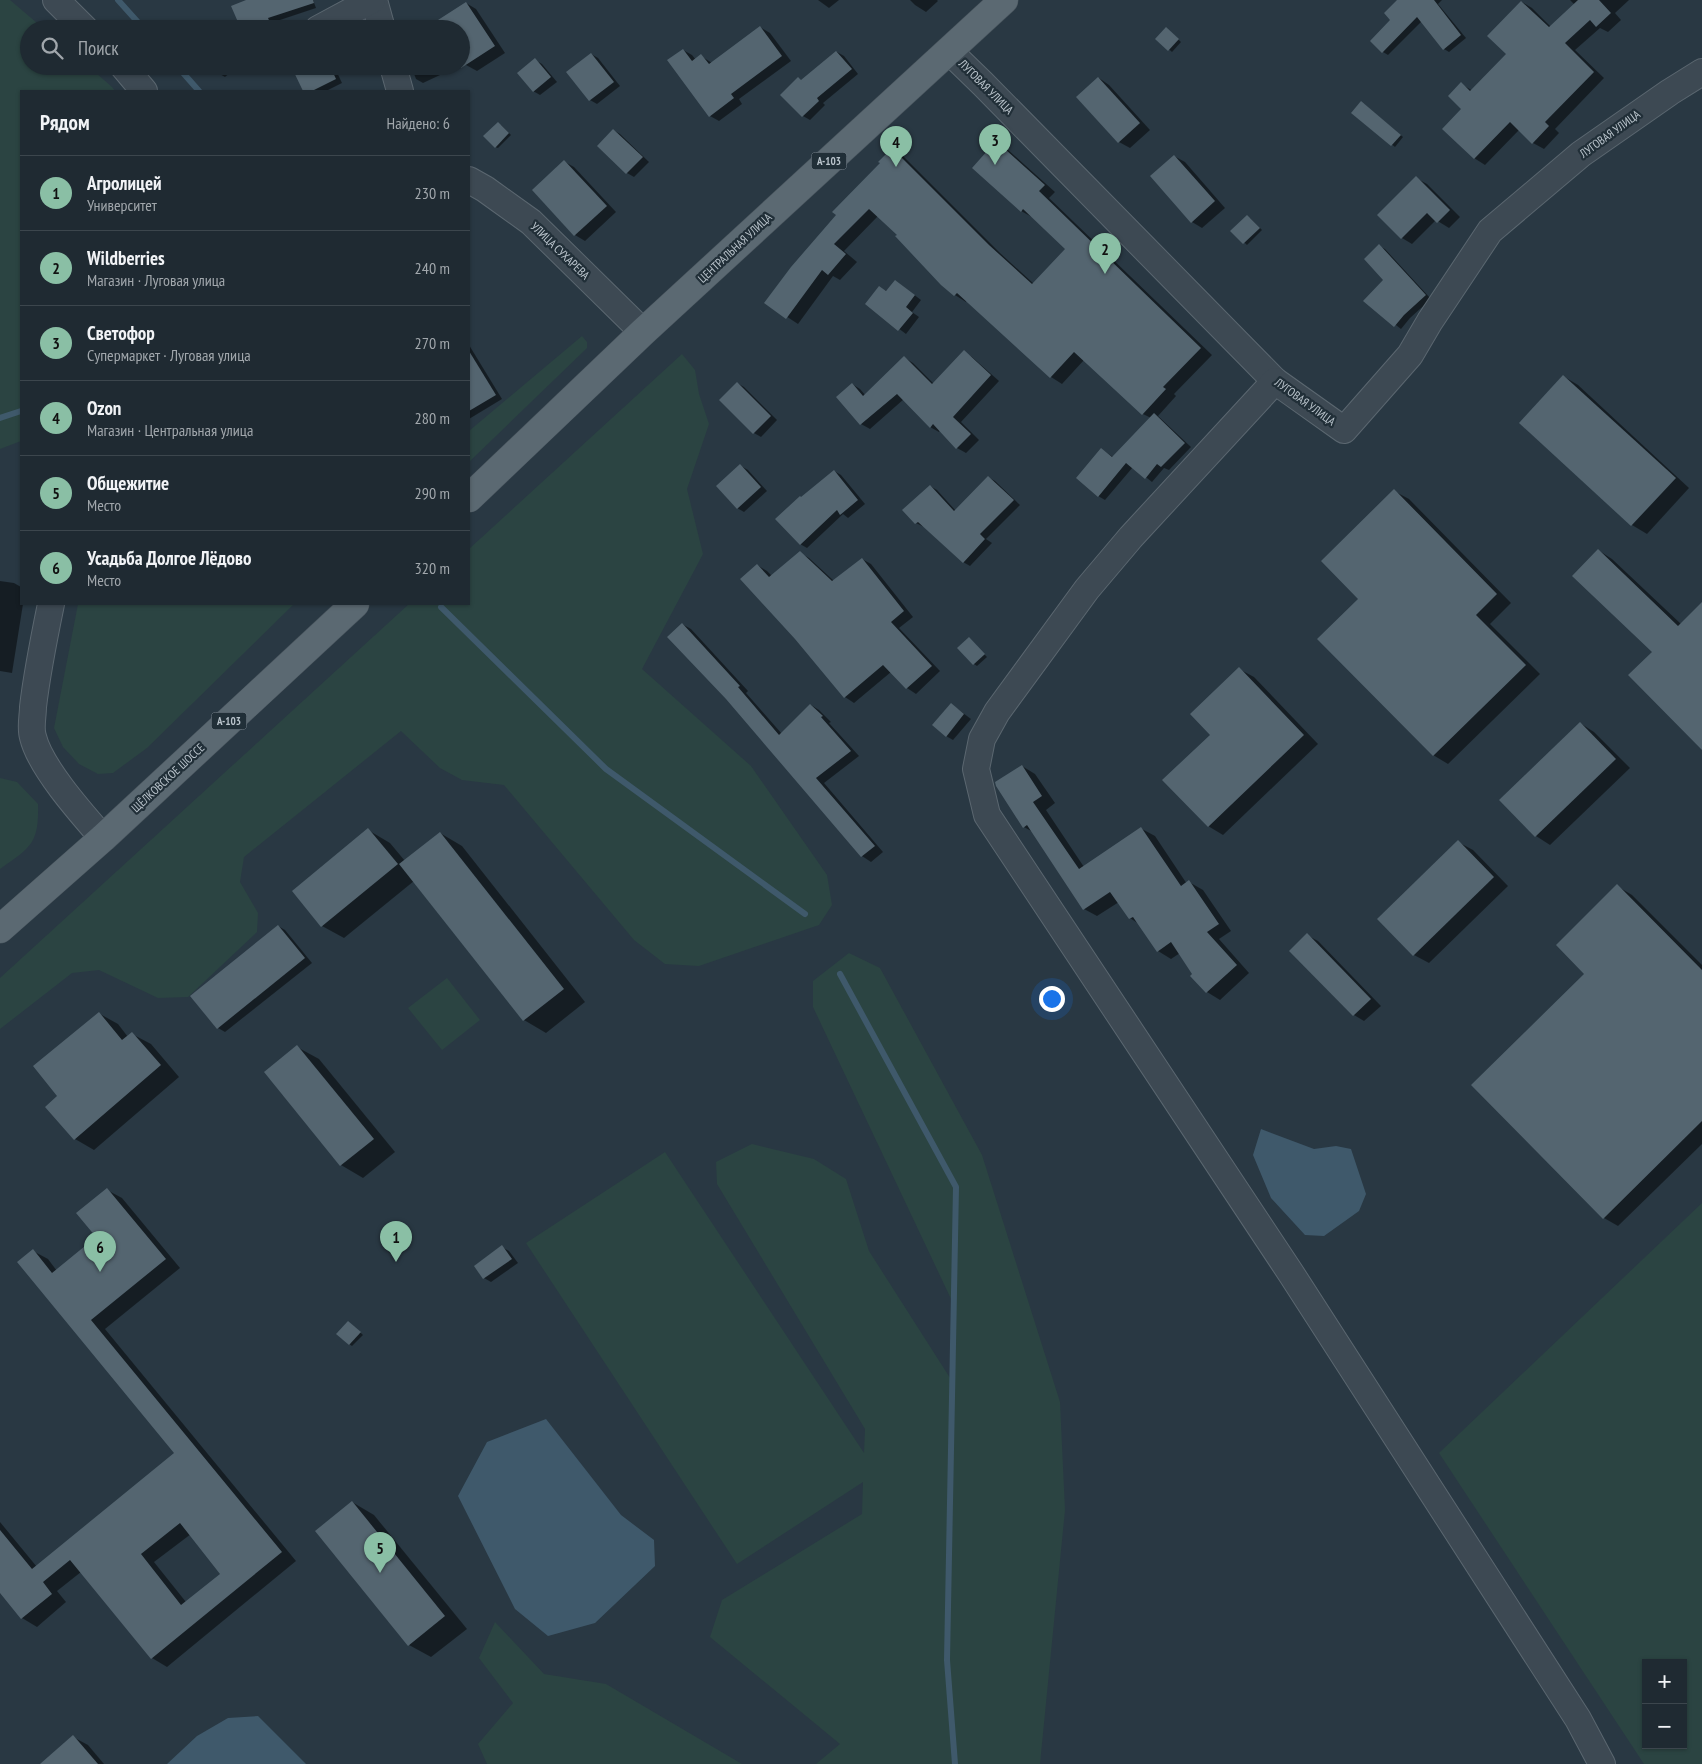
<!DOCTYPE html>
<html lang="ru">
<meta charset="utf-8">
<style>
body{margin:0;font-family:"PT Sans Narrow",sans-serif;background:#2c363e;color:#f1f3f6}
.controls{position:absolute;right:15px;bottom:15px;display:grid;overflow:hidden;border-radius:0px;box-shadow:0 1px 4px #0004}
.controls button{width:45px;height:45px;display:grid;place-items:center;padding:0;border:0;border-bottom:1px solid #3c464d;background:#1f2a32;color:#f1f3f6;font:25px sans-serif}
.you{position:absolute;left:1051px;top:998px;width:18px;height:18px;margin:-12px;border:4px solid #fff;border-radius:50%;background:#1a73e8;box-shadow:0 0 0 8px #1a73e833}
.badge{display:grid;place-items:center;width:32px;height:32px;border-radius:50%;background:#8abfa5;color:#111;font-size:16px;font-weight:700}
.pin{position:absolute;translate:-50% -41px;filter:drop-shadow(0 1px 2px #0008)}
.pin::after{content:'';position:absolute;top:26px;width:18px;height:15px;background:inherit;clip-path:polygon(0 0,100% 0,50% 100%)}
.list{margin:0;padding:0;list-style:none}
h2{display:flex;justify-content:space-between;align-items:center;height:65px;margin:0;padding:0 20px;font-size:21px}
h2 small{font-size:16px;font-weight:400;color:#a1a7ac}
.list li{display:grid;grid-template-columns:32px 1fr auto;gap:15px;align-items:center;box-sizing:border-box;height:75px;padding:0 20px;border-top:1px solid #3c464d}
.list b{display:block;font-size:19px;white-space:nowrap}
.list p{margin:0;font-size:16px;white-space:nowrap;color:#a1a7ac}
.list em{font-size:16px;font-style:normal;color:#a1a7ac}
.icon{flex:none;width:28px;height:28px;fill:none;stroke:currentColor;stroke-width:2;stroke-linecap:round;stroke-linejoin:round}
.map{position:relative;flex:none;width:1702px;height:1764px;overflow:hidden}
.search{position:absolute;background:#1f2a32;box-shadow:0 1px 4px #0004;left:20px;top:20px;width:450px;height:55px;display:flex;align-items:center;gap:12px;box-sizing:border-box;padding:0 18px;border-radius:28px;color:#a1a7ac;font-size:19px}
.panel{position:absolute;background:#1f2a32;box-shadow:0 1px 4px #0004;left:20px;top:90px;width:450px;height:515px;border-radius:0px}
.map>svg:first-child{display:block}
.green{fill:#2b4442;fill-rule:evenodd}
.water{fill:#3f596b}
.shadow{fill:#0007;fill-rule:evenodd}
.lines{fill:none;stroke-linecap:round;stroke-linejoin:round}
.stream{stroke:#3f596b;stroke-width:6}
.building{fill:#546570;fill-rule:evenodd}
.minor-casing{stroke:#5b6770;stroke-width:28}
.major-casing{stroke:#47535c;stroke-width:29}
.minor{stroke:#3d4953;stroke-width:26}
.major{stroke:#5b6972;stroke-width:28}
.labels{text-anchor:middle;stroke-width:4.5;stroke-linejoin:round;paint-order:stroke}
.shield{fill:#212f38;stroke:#8c97a0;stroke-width:1}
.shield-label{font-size:11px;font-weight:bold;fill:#bac4cc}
.street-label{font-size:12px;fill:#bac4cc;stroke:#212f38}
</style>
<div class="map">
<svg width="1702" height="1764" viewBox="0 0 1702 1764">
<rect width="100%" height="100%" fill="#293843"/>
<g class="green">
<path d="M0 0H10L44 29H29V66H88L112 87 115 91H21V441L0 449Z"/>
<path d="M582 336 587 342V348L469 462V431Z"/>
<path d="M682 354 695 370 699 394 709 424 687 489 703 554 642 669 751 766 827 875 832 905 819 925 699 966 665 964 634 940 504 785 462 780 440 768 401 731 244 857 240 882 258 913 257 932 188 997 158 998 99 970 72 973 0 1029V978L409 604H469V549Z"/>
<path d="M78 604H294L147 748 113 773 98 774 79 764 63 747 54 728Z"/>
<path d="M0 778 17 782 38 804C39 844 31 847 0 869Z"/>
<path d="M849 953 880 968 982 1155 1060 1402 1065 1510 1040 1764H816L840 1744 710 1637 722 1600 862 1514 863 1482 737 1564 526 1243 665 1152 864 1453 865 1429 717 1184 716 1162 752 1144 814 1159 846 1179 869 1251 952 1381V1301L813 1007V981Z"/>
<path d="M447 978 480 1020 442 1050 408 1008Z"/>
<path d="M1702 1203V1764H1644L1439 1453ZM1646 1663H1683V1745H1646Z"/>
<path d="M495 1622 544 1674 606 1684 742 1764H487L478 1744 513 1703 479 1658Z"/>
</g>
<g class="water">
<path d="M1261 1129 1314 1149 1336 1146 1351 1149 1366 1194 1359 1211 1324 1236 1305 1235 1271 1198 1253 1155Z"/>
<path d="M546 1419 621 1515 654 1540 655 1566 595 1623 548 1636 515 1609 458 1496 487 1442Z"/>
<path d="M258 1716 306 1764H167L197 1736 228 1718Z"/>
</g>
<g class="shadow">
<path d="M250 0H313L316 8 274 22 277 29H242Z"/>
<path d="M818 0H839L829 8Z"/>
<path d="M910 0H937L938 1 926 12 915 5Z"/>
<path d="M1407 0H1442L1438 4 1466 38 1449 52 1444 49 1422 21 1388 55 1383 52 1392 20Z"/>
<path d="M1570 0H1629L1615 13 1621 20 1608 32 1600 28 1575 50 1604 78 1555 129 1559 133 1544 149 1533 143 1519 130 1485 165 1474 158 1463 109 1461 84 1473 91 1508 54 1522 2 1532 8 1551 27 1575 5Z"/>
<path d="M466 3 476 9 505 53 477 71 466 65 461 57Z"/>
<path d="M206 20 216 29H195Z"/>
<path d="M760 27 770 33 791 61 739 99 742 104 719 121 710 116 683 50 692 55 696 60 701 56 712 63Z"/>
<path d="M1169 31 1181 42 1172 52 1157 39Z"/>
<path d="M837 52 844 56 858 74 823 103 825 105 810 120 803 116 781 95 802 81Z"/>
<path d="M591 54 598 58 620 86 597 104 590 100 568 72Z"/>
<path d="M535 60 542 64 557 82 540 95 533 91Z"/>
<path d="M213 66H238L225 77 218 73Z"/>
<path d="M292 66H334L342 83 326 91H304Z"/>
<path d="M411 66H436L440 75 423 83 416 79Z"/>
<path d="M1099 78 1109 85 1150 130 1130 148 1119 142Z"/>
<path d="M1364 104 1403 137 1395 147 1353 113Z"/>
<path d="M501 125 511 135 498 148 495 147Z"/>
<path d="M613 130 620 134 649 162 634 177 627 173 599 146Z"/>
<path d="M996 142 1007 149 1055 192 1049 198 1212 355 1174 394 1176 396 1158 416 1191 447 1169 470 1164 468 1152 482 1133 467 1105 500 1098 496 1101 449 1113 457 1151 418 1143 414 1084 360 1062 384 1051 377 967 300 966 302 955 295 897 236 898 235 878 216 844 251 857 262 840 280 833 276 798 324 766 303 892 150 903 156 1000 253 1034 284 1067 249 1032 217 1021 211Z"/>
<path d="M1174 156 1185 162 1225 208 1202 228 1192 222Z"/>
<path d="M565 162 574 167 616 212 585 241 575 235Z"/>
<path d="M1416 178 1427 184 1460 217 1449 228 1436 220 1412 244 1402 238Z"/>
<path d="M1250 218 1262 230 1247 245 1232 231Z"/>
<path d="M1379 246 1385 249 1431 299 1410 318 1401 329 1365 301 1385 280Z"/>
<path d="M896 281 921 300 912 312 919 317 906 334 866 304 879 287 886 291Z"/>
<path d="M469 345 502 399 469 419Z"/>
<path d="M964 352 972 357 999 381 961 422 979 440 966 453 957 448 940 430 939 432 930 427 904 399 870 429 861 424 852 384 860 389 866 396 905 358 913 363 934 384Z"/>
<path d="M1563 376 1578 385 1689 488 1647 534 1632 525 1521 423Z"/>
<path d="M737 383 744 387 777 420 761 437 754 433Z"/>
<path d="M741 466 748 470 767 491 744 512 737 508Z"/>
<path d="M834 471 841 475 865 504 848 518 843 514 807 548 800 544 801 498Z"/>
<path d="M988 477 995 481 1020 505 986 539 992 543 970 566 963 562 924 527 916 523 904 510 930 486 937 490 956 511Z"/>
<path d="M1394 491 1409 499 1511 603 1490 624 1540 674 1448 764 1433 755 1360 599Z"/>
<path d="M1598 550 1612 559 1681 624 1702 604V748L1653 652Z"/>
<path d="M800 553 809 558 834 581 862 559 871 564 913 617 899 628 940 671 916 694 907 688 891 672 854 703 845 697 796 638 757 565 767 571 772 576Z"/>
<path d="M0 581 14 583 21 587V604H23L12 673 0 671Z"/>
<path d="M682 624 691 629 748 691 746 693 782 734 811 705 819 710 831 722 829 723 859 756 824 783 883 852 871 862 862 856 727 698Z"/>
<path d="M969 639 987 657 977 666 974 664Z"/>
<path d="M1239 669 1254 677 1318 744 1223 835 1208 826 1212 735Z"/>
<path d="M951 704 971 719 953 740 946 736Z"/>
<path d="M1580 723 1594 732 1630 768 1550 845 1536 836 1501 800Z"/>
<path d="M1022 766 1035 774 1055 803 1046 810 1084 867 1142 829 1155 836 1187 884 1189 882 1203 890 1231 931 1219 939 1249 973 1220 1000 1207 992 1192 976 1194 974 1180 953 1171 959 1158 951 1139 924 1130 918 1119 902 1097 916 1084 909 1033 832 1024 827Z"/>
<path d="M368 830 390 843 405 861 440 833 462 846 585 1002 546 1033 524 1020 414 881 344 938 322 926Z"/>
<path d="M1458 842 1473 850 1508 886 1429 963 1414 955Z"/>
<path d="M1617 886 1632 895 1702 965V1144L1618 1226 1604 1218 1586 974Z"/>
<path d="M278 926 285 930 312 963 225 1032 218 1028 192 996Z"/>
<path d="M1307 935 1318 941 1381 1006 1364 1021 1354 1015Z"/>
<path d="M100 1014 118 1024 128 1037 132 1034 151 1044 179 1077 94 1150 75 1139 59 1096Z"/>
<path d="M297 1047 319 1059 395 1152 363 1178 341 1165Z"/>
<path d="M107 1190 122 1198 180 1268 105 1329 296 1561 167 1667 152 1658 81 1572 57 1591 66 1602 37 1627 22 1618 0 1591V1522L37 1567 176 1453 33 1251 48 1259 57 1271 98 1237ZM191 1534 222 1574 186 1602 154 1562Z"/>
<path d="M502 1247 509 1251 518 1263 491 1282 484 1278 475 1266Z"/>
<path d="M351 1324 363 1335 352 1346 349 1344Z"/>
<path d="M352 1502 374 1515 467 1629 431 1657 409 1645Z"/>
<path d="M73 1737 88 1745 104 1764H42Z"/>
</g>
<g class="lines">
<g class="stream">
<path d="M118 0 144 29"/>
<path d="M177 66 199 91"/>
<path d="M0 418 21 411"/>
<path d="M441 607 606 769 805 914"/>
<path d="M840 974 956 1187 947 1660 955 1764"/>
</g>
</g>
<g class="building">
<path d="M246 0H313L314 3 268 18 273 29H241L231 6Z"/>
<path d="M1397 0H1434L1461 35 1443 50 1417 17 1382 53 1370 41 1390 20 1384 13Z"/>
<path d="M1578 0H1599L1611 13 1596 27 1590 20 1565 43 1594 72 1545 122 1549 126 1532 144 1510 122 1474 159 1442 129 1461 109 1448 96 1461 82 1470 91 1506 54 1487 36 1521 1 1549 27Z"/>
<path d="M466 2 495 46 461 68V29H424Z"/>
<path d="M760 26 782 56 731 94 734 98 709 117 667 60 683 49 692 61 701 54 709 64Z"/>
<path d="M1166 27 1179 39 1168 51 1155 39Z"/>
<path d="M836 51 852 69 817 98 819 101 802 117 780 95 798 77 801 80Z"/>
<path d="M591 53 614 82 589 101 566 72Z"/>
<path d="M535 58 551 77 533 92 517 73Z"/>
<path d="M291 66H330L336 79 312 91H303Z"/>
<path d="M1098 77 1140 123 1118 143 1076 97Z"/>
<path d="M1361 101 1401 135 1391 146 1351 113Z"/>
<path d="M498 122 509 133 495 148 483 136Z"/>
<path d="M613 129 643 157 626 174 597 146Z"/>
<path d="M996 141 1045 185 1039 191 1201 348 1163 387 1166 389 1142 415 1074 352 1050 378 957 293 954 296 941 285 895 236 897 235 869 209 834 244 846 254 828 275 822 270 786 319 764 303 791 267 836 215 832 212 880 163 878 162 892 148 989 245 1032 284 1065 249 1023 209 1021 212 972 168Z"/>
<path d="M1174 155 1215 201 1191 223 1150 176Z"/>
<path d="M564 160 607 206 574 236 532 190Z"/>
<path d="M1416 176 1450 210 1437 223 1427 213 1401 239 1377 215Z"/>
<path d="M1247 215 1260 228 1243 244 1230 231Z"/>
<path d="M1379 244 1426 295 1404 315 1394 327 1363 301 1383 280 1364 259Z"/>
<path d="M895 280 915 295 906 307 913 313 898 331 865 304 879 286 886 291Z"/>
<path d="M964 350 991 375 953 417 971 434 956 449 933 424 930 428 897 394 860 425 836 397 852 383 863 396 904 356 932 384Z"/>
<path d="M469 351 496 395 469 411Z"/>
<path d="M1563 375 1676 478 1631 526 1519 423Z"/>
<path d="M737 382 771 416 753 434 719 400Z"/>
<path d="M1154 413 1185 443 1161 467 1157 464 1145 479 1126 463 1098 497 1076 478 1101 448 1112 457Z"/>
<path d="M740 464 761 487 737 509 716 486Z"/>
<path d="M834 470 858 500 840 515 837 510 800 545 775 519 800 496 801 497Z"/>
<path d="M988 476 1014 500 980 534 985 539 963 563 918 522 915 524 902 510 930 485 954 511Z"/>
<path d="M1394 489 1497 594 1476 615 1526 665 1433 756 1317 639 1358 599 1321 561Z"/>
<path d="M1598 549 1678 626 1702 602V750L1628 675 1652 652 1572 576Z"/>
<path d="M800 551 832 581 862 558 904 611 891 622 932 666 906 689 883 665 844 698 795 639 740 579 757 564 769 577Z"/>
<path d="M682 623 740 686 738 687 779 735 810 704 823 716 821 717 851 751 816 778 875 846 861 857 726 699 667 637Z"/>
<path d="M969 637 985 654 973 665 957 648Z"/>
<path d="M1239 667 1304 735 1208 827 1162 780 1210 735 1190 714Z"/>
<path d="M951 703 964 714 946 737 932 725Z"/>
<path d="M1580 722 1616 759 1535 837 1499 800Z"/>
<path d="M1022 765 1042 796 1033 802 1079 869 1141 827 1181 886 1189 880 1219 924 1207 932 1237 965 1206 993 1190 976 1192 974 1171 942 1157 952 1133 917 1129 919 1110 892 1083 910 1027 825 1023 828 996 786 995 782Z"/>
<path d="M368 828 398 864 321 927 292 891Z"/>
<path d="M440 832 564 989 523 1021 399 864Z"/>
<path d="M1458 840 1494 877 1413 956 1377 919Z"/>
<path d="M1617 884 1702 970V1121L1603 1219 1471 1085 1584 974 1556 945Z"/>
<path d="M278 925 305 958 217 1029 190 996Z"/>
<path d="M1307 933 1371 999 1353 1016 1289 951Z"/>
<path d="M99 1012 122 1040 132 1032 161 1065 74 1140 45 1107 57 1096 33 1066Z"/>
<path d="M297 1045 374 1139 340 1166 264 1072Z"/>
<path d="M107 1188 166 1259 91 1320 282 1552 151 1659 70 1560 43 1582 52 1594 21 1619 0 1593V1530L32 1569 174 1453 17 1262 33 1249 52 1273 96 1237 76 1213ZM180 1523 220 1574 181 1605 141 1554Z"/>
<path d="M502 1245 512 1259 483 1279 474 1266Z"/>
<path d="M348 1321 361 1332 349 1345 336 1334Z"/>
<path d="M352 1501 445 1616 408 1646 315 1531Z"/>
<path d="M73 1735 98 1764H40Z"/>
</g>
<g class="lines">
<defs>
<g id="minor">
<path d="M56 0 85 29"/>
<path d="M374 0 382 29"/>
<path d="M318 29 372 0"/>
<path d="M949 51 983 84 1275 381 1344 430 1410 355 1430 321 1490 231 1581 154 1670 92 1702 72"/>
<path d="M123 66 144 91"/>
<path d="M393 66 400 91"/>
<path d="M469 180 485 189 531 222 643 332"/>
<path d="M1275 381 1131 537 1087 589 997 712 982 739 976 769 987 815 1292 1275 1578 1719 1602 1764"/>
<path d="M51 604C44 638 37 672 33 707 33 716 30 728 33 737 40 767 82 814 103 838"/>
</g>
<g id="major">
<path d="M469 498 643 332 1004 0"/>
<path d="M0 929 103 838 355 604"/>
</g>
</defs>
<use href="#minor" class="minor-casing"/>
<use href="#major" class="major-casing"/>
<use href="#minor" class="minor"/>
<use href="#major" class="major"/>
</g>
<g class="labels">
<g class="shield">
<rect x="811.5" y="152.5" width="35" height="17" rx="4"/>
<rect x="211.5" y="712.5" width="35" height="17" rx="4"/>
</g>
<g class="shield-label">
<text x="829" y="165">А-103</text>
<text x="229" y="725">А-103</text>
</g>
<g class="street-label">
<text transform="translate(986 87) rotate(45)" y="4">ЛУГОВАЯ УЛИЦА</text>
<text transform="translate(1610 134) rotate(-36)" y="4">ЛУГОВАЯ УЛИЦА</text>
<text transform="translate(735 248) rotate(-43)" y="4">ЦЕНТРАЛЬНАЯ УЛИЦА</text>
<text transform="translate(560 251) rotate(44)" y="4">УЛИЦА СУХАРЕВА</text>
<text transform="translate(1305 402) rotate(36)" y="4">ЛУГОВАЯ УЛИЦА</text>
<text transform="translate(168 778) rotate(-43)" y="4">ЩЁЛКОВСКОЕ ШОССЕ</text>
</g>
</g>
</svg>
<div class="controls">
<button>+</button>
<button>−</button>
</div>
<div class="you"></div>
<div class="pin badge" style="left:396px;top:1262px">1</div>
<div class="pin badge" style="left:1105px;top:274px">2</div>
<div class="pin badge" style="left:995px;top:165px">3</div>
<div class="pin badge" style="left:896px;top:167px">4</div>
<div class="pin badge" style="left:380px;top:1573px">5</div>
<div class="pin badge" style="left:100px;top:1272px">6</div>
<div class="search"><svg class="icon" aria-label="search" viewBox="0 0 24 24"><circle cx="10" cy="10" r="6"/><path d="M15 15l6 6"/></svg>Поиск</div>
<section class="panel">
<h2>Рядом<small>Найдено: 6</small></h2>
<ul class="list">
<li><span class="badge">1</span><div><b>Агролицей</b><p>Университет</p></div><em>230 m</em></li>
<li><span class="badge">2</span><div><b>Wildberries</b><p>Магазин · Луговая улица</p></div><em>240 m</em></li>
<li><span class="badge">3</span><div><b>Светофор</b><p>Супермаркет · Луговая улица</p></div><em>270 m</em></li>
<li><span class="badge">4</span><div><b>Ozon</b><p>Магазин · Центральная улица</p></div><em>280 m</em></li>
<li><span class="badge">5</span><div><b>Общежитие</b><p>Место</p></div><em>290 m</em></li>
<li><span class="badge">6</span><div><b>Усадьба Долгое Лёдово</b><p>Место</p></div><em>320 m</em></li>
</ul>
</section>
</div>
